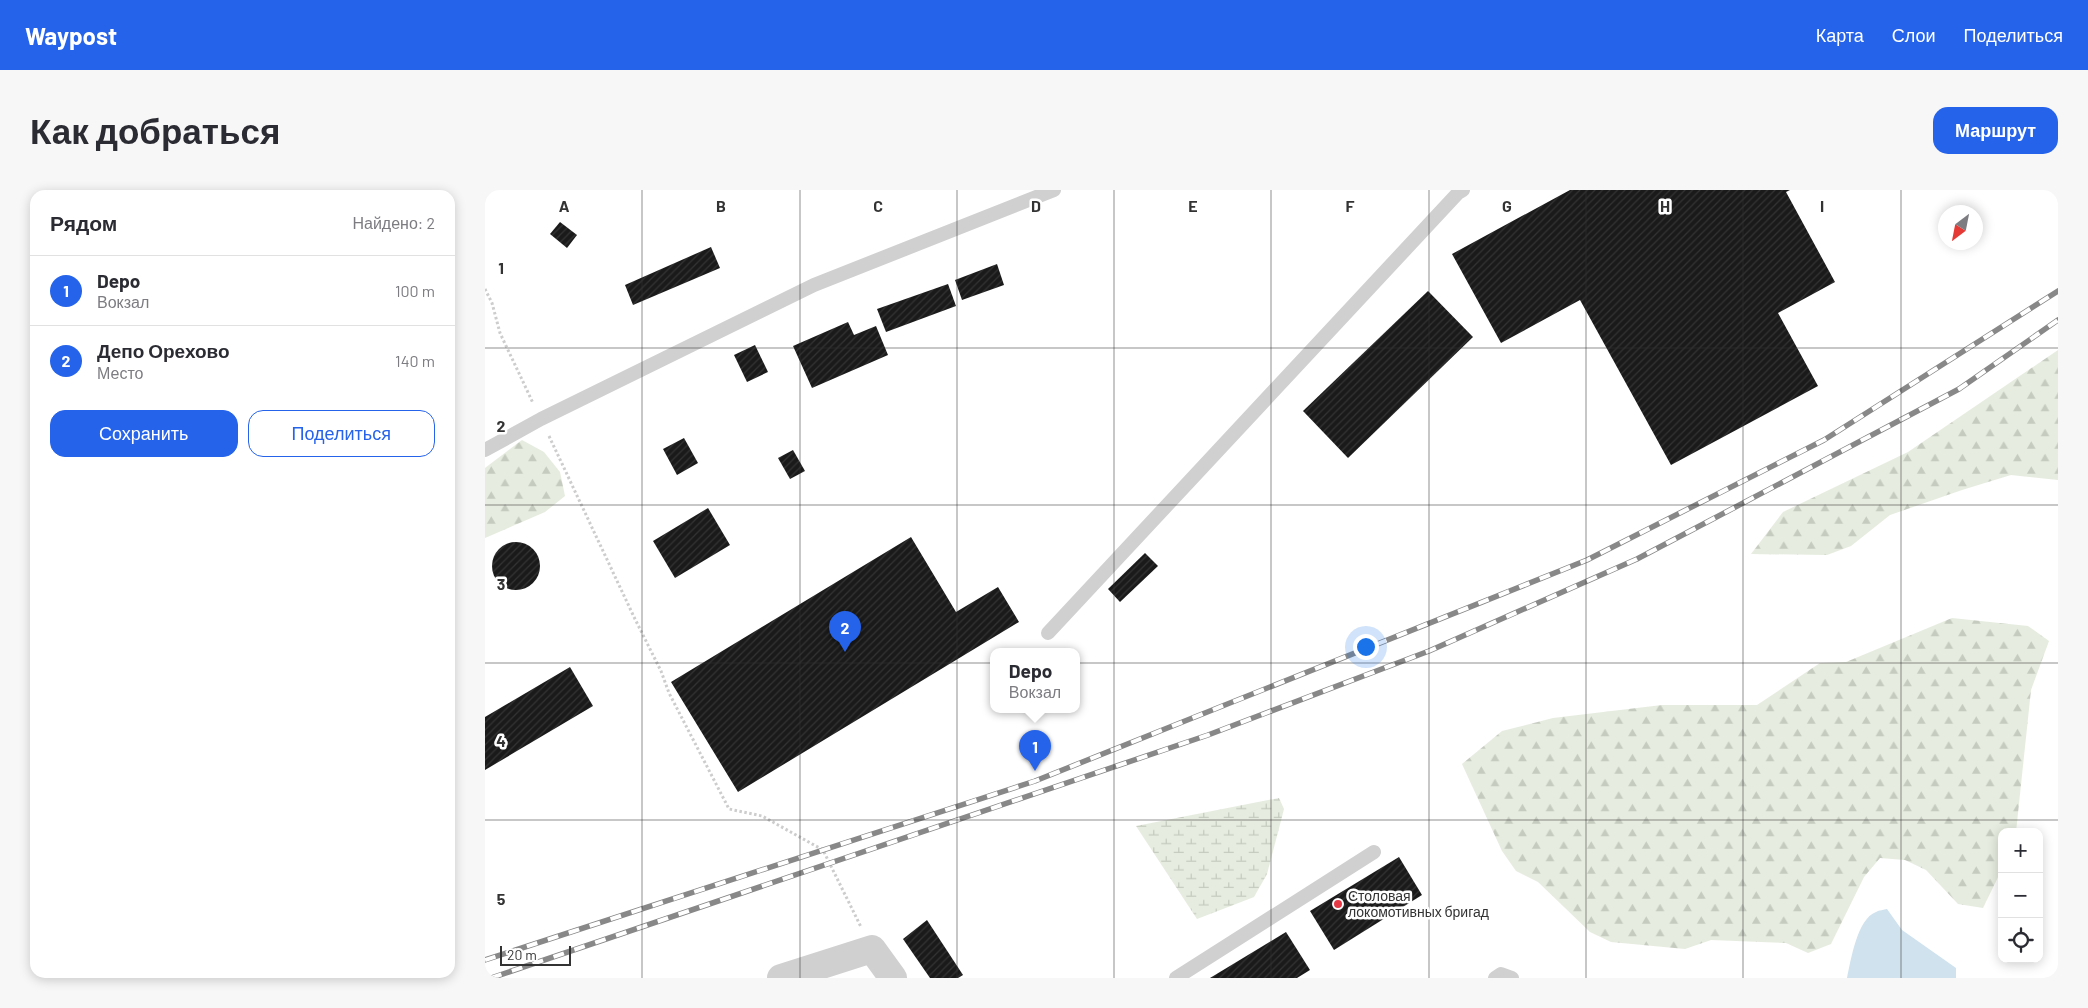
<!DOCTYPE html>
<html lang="ru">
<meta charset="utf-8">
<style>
body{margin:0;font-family:Barlow,sans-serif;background:#f7f7f7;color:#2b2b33}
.controls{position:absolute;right:15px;bottom:15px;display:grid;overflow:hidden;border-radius:10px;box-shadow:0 2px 12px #0003}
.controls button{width:45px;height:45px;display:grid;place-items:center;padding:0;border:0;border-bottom:1px solid #e1e1e2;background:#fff;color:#2b2b33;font:25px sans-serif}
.compass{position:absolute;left:1453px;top:15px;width:45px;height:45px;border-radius:50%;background:#fff;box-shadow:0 2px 12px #0003;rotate:212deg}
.scale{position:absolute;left:15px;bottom:12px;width:71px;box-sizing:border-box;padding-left:5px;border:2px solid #333;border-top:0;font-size:14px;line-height:18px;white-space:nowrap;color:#333;-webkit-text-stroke:4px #fff;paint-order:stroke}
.you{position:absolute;left:880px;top:456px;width:18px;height:18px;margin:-12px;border:4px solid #fff;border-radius:50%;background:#1a73e8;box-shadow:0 0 0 8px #1a73e833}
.badge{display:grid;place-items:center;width:32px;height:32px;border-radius:50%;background:#2563eb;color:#fff;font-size:16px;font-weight:700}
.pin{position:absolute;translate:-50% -41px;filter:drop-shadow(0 1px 2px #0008)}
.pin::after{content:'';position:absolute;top:26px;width:18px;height:15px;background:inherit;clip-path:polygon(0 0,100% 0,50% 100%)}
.popup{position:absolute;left:505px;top:458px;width:90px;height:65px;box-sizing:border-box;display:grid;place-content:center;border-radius:10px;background:#fff;filter:drop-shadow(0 1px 4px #0005);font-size:16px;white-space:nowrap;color:#7c7c81}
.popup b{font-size:19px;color:#2b2b33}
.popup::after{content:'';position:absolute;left:50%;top:100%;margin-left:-10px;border:10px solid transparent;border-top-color:#fff}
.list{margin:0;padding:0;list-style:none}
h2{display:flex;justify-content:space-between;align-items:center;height:65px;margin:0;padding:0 20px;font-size:21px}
h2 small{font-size:16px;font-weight:400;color:#7c7c81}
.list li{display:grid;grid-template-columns:32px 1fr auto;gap:15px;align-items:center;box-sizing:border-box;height:70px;padding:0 20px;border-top:1px solid #e1e1e2}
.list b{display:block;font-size:19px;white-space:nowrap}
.list p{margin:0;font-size:16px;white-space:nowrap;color:#7c7c81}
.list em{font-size:16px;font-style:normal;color:#7c7c81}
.actions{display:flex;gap:10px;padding:15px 20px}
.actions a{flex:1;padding:11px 0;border:1px solid #2563eb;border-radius:15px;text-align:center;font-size:18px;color:#2563eb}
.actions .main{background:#2563eb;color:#fff}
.icon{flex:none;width:28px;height:28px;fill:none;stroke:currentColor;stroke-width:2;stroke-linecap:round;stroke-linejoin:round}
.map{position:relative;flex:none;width:1573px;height:788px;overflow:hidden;border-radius:15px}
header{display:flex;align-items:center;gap:30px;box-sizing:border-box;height:70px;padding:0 25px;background:#2563eb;color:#fff}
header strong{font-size:24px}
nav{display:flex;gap:28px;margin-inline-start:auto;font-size:18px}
.intro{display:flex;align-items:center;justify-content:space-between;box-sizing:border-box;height:120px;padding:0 30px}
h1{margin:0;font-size:35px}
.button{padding:12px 22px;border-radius:15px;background:#2563eb;color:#fff;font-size:18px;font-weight:700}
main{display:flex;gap:30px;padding:0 30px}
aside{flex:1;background:#fff;border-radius:15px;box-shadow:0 2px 12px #0003}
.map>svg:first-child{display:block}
.forest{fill:url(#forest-firs)}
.wetland{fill:url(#wetland-marsh)}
.water{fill:#cfe2ee}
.building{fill:url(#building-hatch)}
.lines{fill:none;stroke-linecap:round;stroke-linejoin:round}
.path{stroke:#cdcdcd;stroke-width:3;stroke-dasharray:2.5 2.5;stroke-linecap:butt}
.lane{stroke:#d0d0d0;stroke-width:14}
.street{stroke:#d0d0d0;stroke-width:28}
.rail-casing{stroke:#888;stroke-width:5.5}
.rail{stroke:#fff;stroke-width:4;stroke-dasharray:11;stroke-linecap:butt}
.grid{fill:none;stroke:#333;stroke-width:1;stroke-opacity:0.55}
.poi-dot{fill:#e63946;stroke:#fff;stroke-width:2}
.labels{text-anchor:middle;stroke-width:5;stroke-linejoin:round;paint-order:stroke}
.poi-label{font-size:14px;fill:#333;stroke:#fff;text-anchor:start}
.grid-label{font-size:16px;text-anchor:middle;font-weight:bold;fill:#333;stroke:#fff;stroke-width:5;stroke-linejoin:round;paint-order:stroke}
</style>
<header>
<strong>Waypost</strong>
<nav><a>Карта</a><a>Слои</a><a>Поделиться</a></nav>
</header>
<div class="intro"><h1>Как добраться</h1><a class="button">Маршрут</a></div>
<main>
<aside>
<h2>Рядом<small>Найдено: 2</small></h2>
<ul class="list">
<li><span class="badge">1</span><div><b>Depo</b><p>Вокзал</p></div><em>100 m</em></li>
<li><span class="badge">2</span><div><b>Депо Орехово</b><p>Место</p></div><em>140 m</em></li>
</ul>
<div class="actions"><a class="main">Сохранить</a><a>Поделиться</a></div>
</aside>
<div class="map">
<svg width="1573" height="788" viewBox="0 0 1573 788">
<defs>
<pattern id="forest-firs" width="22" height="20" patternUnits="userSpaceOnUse" patternTransform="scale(1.25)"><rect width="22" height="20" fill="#e6ecdf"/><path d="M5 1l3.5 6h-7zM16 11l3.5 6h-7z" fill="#c6cbc0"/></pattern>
<pattern id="wetland-marsh" width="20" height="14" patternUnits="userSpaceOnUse" patternTransform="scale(1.25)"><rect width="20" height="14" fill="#e6ecdf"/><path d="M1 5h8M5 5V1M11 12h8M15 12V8" fill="none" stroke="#c6cbc0"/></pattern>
<pattern id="building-hatch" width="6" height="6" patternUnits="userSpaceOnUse" patternTransform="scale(1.25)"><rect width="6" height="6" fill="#1a1a1a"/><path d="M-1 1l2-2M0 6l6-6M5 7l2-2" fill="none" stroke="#333"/></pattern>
</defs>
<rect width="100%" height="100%" fill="#fff"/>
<g class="forest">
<path d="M1573 160V290L1526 285 1477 300 1405 325 1366 356 1342 365 1266 364 1298 322 1423 262Z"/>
<path d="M37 250 59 262 75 282 80 306 60 322 0 348V278Z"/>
<path d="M1467 428 1543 436 1564 451 1546 500 1531 642H1517V679L1498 718 1473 714 1441 680 1420 670 1395 668 1379 687 1346 754 1323 763 1301 753 1226 750 1200 759 1126 752 1105 742 1053 692 1031 681 1017 661 977 574 1017 541 1068 528 1177 515H1272L1335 473 1361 472Z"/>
</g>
<path class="wetland" d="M794 608 799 619 782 684 769 707 712 729 651 636Z"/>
<path class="water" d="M1402 719 1417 740 1471 778V788H1362C1366 770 1372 729 1391 722 1394 720 1399 720 1402 719Z"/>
<g class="building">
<path d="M1085 0H1305L1301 2 1350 92 1293 123 1333 196 1186 275 1095 110 1016 153 967 64Z"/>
<path d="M75 32 92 45 82 58 65 44Z"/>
<path d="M226 57 235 78 148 115 140 95Z"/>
<path d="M512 74 519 95 477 110 470 90Z"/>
<path d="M463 94 471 116 401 142 392 119Z"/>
<path d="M943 101 988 147 863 268 818 221Z"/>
<path d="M363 132 369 145 391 136 403 165 327 198 308 156Z"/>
<path d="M270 155 283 182 262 192 249 165Z"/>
<path d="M199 248 213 273 192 285 178 259Z"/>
<path d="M308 260 320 281 305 289 293 268Z"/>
<path d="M223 318 245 355 190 388 168 351Z"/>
<path d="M426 347 471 422 513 397 534 432 253 602 186 492Z"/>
<circle cx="31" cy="376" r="24"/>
<path d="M660 363 673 376 635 412 623 399Z"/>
<path d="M85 477 108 516 0 580V527Z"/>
<path d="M914 667 937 705 849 760 825 721Z"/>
<path d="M442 730 478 785 473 788H445L418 749Z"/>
<path d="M801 742 825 780 812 788H725Z"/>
</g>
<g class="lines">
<g class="path">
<path d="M0 99 7 113 15 143 48 213"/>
<path d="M64 246 149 427 176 481 184 503 244 619 277 626 338 660 376 737"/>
</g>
<g class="lane">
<path d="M0 260 56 229 329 95 569 0"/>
<path d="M563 443 973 3 978 0"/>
<path d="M691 788 889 662"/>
<path d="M1010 788 1016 784 1027 788"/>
</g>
<path class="street" d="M296 788 387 759 408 788"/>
<defs>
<g id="rail">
<path d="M0 770 550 591 1102 370 1339 250 1573 101"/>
<path d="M6 788 723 545 944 461 1152 369 1474 199 1573 130"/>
</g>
</defs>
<use href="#rail" class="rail-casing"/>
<use href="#rail" class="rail"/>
</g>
<path class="grid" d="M157 0V788M315 0V788M472 0V788M629 0V788M786 0V788M944 0V788M1101 0V788M1258 0V788M1416 0V788M0 158H1573M0 315H1573M0 473H1573M0 630H1573"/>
<circle class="poi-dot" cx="853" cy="714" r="5"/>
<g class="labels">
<g class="poi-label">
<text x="863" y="711">Столовая<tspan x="863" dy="16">локомотивных бригад</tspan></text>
</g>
</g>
<g class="grid-label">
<text x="79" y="22">A</text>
<text x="236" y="22">B</text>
<text x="393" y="22">C</text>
<text x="551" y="22">D</text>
<text x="708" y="22">E</text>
<text x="865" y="22">F</text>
<text x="1022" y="22">G</text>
<text x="1180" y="22">H</text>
<text x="1337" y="22">I</text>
<text x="16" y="84">1</text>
<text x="16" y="242">2</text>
<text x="16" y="400">3</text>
<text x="16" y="557">4</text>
<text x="16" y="715">5</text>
</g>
</svg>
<div class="controls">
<button>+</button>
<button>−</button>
<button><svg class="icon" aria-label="locate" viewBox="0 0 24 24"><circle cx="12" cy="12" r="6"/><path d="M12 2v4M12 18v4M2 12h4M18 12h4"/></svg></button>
</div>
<svg class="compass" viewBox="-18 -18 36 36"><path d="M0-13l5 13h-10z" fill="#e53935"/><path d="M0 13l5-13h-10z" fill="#7c7c81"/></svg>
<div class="scale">20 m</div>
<div class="you"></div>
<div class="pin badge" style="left:550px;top:581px">1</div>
<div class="popup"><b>Depo</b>Вокзал</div>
<div class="pin badge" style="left:360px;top:462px">2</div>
</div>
</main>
